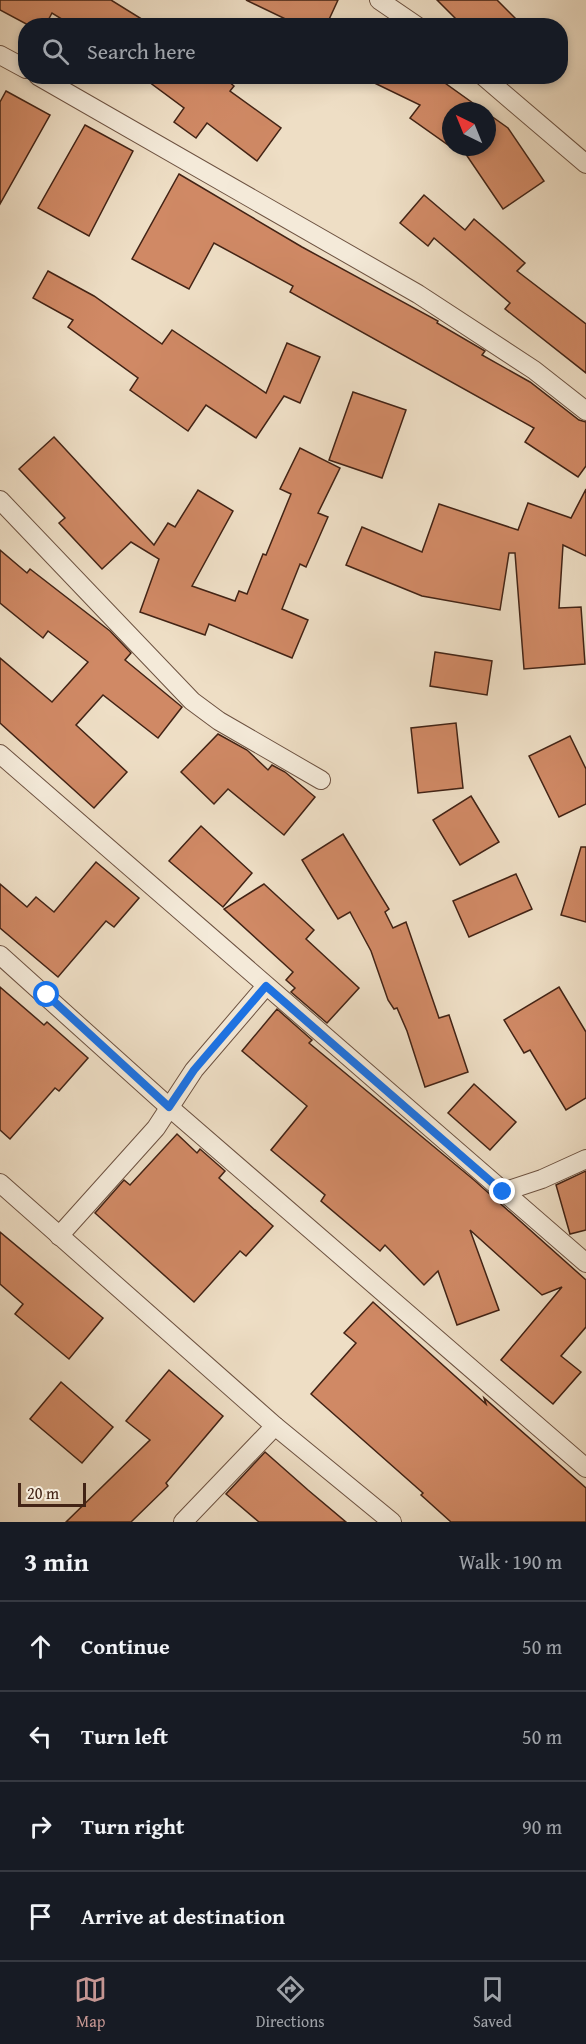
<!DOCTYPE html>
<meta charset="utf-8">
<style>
body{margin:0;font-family:"Gentium Book Plus",serif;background:#20242c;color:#f1f3f6}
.compass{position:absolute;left:442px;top:102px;width:54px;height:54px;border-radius:50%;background:#171b24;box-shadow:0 3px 9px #0003;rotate:317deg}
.scale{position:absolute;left:18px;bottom:15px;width:68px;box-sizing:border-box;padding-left:6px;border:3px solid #422315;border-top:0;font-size:16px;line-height:21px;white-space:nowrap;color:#422315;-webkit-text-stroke:4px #f4ead9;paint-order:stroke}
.stop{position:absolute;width:18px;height:18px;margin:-14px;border:4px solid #1a73e8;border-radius:50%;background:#fff}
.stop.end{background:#1a73e8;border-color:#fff;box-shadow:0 2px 6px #0008}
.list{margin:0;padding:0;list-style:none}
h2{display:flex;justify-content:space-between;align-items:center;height:78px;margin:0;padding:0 24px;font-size:26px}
h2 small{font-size:20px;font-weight:400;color:#9ea1a6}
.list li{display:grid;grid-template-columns:39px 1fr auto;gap:18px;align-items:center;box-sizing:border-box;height:90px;padding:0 24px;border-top:2px solid #363941}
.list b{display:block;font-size:22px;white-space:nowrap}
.list em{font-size:20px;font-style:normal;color:#9ea1a6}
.icon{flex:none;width:33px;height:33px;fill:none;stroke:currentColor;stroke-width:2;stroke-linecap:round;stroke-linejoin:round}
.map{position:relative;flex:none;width:586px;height:1522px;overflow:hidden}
.search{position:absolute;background:#171b24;box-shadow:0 3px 9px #0003;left:18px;right:18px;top:18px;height:66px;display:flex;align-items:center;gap:15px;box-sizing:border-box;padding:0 21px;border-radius:24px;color:#9ea1a6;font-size:22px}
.sheet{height:438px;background:#171b24}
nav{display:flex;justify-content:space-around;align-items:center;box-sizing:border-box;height:84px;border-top:2px solid #363941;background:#171b24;font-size:16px;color:#9ea1a6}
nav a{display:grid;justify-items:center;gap:3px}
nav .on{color:#c59692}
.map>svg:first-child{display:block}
.building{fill:#d08965;stroke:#422315;stroke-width:1.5}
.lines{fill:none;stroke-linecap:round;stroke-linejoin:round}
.street-casing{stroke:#6d5241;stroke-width:20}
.street{stroke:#f4ead9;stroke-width:18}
.route{stroke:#1a73e8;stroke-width:8}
</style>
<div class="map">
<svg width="586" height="1522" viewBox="0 0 586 1522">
<rect width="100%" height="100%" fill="#eedec5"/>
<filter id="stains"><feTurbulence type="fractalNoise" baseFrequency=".00333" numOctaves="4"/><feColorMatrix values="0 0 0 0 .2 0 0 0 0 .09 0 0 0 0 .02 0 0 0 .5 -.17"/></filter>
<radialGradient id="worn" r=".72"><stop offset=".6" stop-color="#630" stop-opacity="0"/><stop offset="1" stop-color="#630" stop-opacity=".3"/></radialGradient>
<g class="building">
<path d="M0 0H111L153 26H73L52 13 45 26H30L0 10Z"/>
<path d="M246 0H338L326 26H300Z"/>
<path d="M437 0H497L523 26H463Z"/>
<path d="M141 76H222L234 86 230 91 281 128 257 161 207 123 196 138 174 122 184 108Z"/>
<path d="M360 76H435L484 111H451V147L410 118 420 105Z"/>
<path d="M6 91 50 115 0 204V102Z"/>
<path d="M487 113 508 128 544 181 503 209 461 147H487Z"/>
<path d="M85 125 133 151 89 236 38 208Z"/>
<path d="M179 174 302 247 438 321 437 323 485 351 482 355 530 382 579 420 586 422V466L578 477 525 442 534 428 290 292 293 286 214 243 189 289 132 259Z"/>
<path d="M424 195 465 230 474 219 525 263 517 271 586 324V373L505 309 510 303 434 238 428 246 400 223Z"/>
<path d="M48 271 94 296 162 344 172 330 266 393 287 343 320 357 300 403 284 396 256 438 206 405 188 431 130 390 138 378 68 327 73 320 33 298Z"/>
<path d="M353 392 406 410 382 478 329 460Z"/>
<path d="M54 437 154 545 168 523 175 527 198 490 233 511 192 586 235 601 239 591 247 594 263 554 266 555 291 494 280 489 300 448 340 468 318 513 328 517 306 567 300 564 282 609 308 620 292 658 209 624 205 635 140 612 159 559 131 542 102 569 59 523 65 518 19 469Z"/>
<path d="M586 489V556L563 545 559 608 581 607 585 664 524 669 515 553H509L500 610 422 596 346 565 362 527 422 552 439 504 518 530 528 503 571 518Z"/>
<path d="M0 550 27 573 30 569 110 631 131 653 125 660 182 707 158 738 103 695 76 725 127 772 94 808 0 723V658L52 702 88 662 48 631 43 638 0 603Z"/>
<path d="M435 652 492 661 487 695 430 686Z"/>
<path d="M456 723 463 788 418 793 411 728Z"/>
<path d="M218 734 247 750 268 770 272 765 285 772 315 797 284 835 228 789 214 804 181 772Z"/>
<path d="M570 736 586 769V804L559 817 529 756Z"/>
<path d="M471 796 499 842 460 865 433 820Z"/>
<path d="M201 826 252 873 223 907 169 861Z"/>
<path d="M343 834 389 909 385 912 393 928 406 922 439 1018 449 1015 468 1072 425 1087 407 1031 397 1008 394 1009 388 1000 371 951 350 912 338 919 302 860Z"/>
<path d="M581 847H586V922L561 915Z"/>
<path d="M96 862 139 898 114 927 106 921 58 977 0 928V884L27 907 36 897 54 912Z"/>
<path d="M516 874 532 909 469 937 453 901Z"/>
<path d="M264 884 314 930 306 939 359 988 327 1023 291 992 295 988 286 980 293 972 224 909Z"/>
<path d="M0 987 44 1025 47 1022 88 1058 59 1091 55 1088 10 1139 0 1130Z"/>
<path d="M559 987 586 1032V1098L566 1110 530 1050 524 1053 504 1020Z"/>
<path d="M277 1009 312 1040 309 1043 474 1180 586 1280V1327L561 1356 581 1372 553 1404 501 1360 562 1287 542 1295 470 1230 499 1310 457 1325 438 1271 424 1285 385 1245 380 1251 321 1201 325 1195 271 1150 307 1106 242 1051Z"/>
<path d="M474 1084 516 1122 490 1150 448 1113Z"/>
<path d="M177 1134 197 1153 200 1149 225 1171 219 1178 273 1226 246 1256 240 1251 194 1302 95 1213 124 1180 130 1185Z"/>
<path d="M586 1171V1230L570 1234 556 1185Z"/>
<path d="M0 1232 103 1318 69 1359 15 1314 23 1304 0 1284Z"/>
<path d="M373 1302 486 1404 484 1398 586 1488V1522H451L421 1495 423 1493 311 1394 356 1343 344 1333Z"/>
<path d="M169 1370 223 1416 166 1483 168 1486 131 1522H66L150 1440 126 1421Z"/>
<path d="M61 1382 113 1427 82 1463 30 1419Z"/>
<path d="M265 1452 308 1490 346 1522H259L226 1494Z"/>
</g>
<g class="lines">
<defs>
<g id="street">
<path d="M379 0 417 26"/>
<path d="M0 55 26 69"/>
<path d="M38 76 418 294 534 370 586 411"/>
<path d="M483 76 586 164"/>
<path d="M0 500 192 701 219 721 321 780"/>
<path d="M0 754 586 1263"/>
<path d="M0 955 169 1107 586 1468"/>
<path d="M0 1183 275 1426 392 1522"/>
<path d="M503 1192 542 1179 586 1159"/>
<path d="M59 1236 156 1128 194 1070 266 986"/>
<path d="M183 1522 275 1426"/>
</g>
</defs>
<use href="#street" class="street-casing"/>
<use href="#street" class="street"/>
</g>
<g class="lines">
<path class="route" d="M47 995 169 1107 194 1070 266 986 503 1192"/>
</g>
<rect width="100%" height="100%" filter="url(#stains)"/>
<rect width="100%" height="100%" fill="url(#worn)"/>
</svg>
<svg class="compass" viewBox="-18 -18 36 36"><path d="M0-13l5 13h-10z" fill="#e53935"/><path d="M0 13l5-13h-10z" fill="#9ea1a6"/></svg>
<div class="scale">20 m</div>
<div class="stop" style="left:47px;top:995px"></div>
<div class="stop end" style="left:503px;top:1192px"></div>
<div class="search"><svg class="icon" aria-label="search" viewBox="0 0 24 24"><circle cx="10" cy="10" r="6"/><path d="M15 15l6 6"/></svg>Search here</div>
</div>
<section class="sheet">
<h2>3 min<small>Walk · 190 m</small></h2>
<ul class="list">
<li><svg class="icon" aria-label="ahead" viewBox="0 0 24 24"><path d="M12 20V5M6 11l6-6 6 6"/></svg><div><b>Continue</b></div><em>50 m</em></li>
<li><svg class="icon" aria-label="left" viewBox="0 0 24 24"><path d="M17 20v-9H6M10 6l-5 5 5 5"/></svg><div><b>Turn left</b></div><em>50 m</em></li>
<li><svg class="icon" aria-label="right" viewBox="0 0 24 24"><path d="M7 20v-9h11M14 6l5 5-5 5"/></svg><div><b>Turn right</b></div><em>90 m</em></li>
<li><svg class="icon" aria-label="arrive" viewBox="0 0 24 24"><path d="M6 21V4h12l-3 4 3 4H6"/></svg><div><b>Arrive at destination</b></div></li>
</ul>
</section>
<nav>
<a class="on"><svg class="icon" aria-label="map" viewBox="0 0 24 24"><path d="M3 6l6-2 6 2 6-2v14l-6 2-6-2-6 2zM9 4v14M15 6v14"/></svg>Map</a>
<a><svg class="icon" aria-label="directions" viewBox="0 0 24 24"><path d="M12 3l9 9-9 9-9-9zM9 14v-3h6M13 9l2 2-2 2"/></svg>Directions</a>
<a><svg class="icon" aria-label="saved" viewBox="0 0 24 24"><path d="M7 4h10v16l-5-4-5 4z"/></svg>Saved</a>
</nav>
